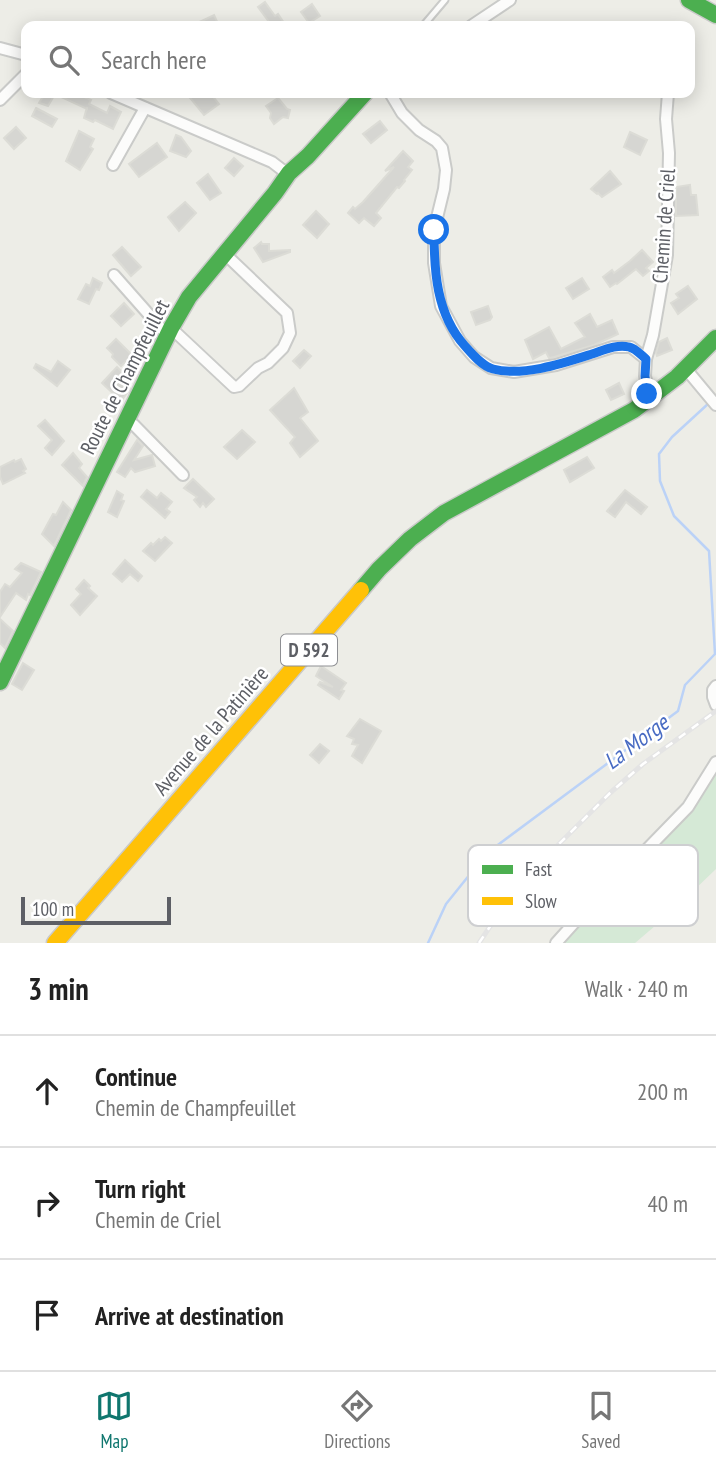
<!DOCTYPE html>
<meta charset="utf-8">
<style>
body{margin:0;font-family:"PT Sans Narrow",sans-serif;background:#f6f6f6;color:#222}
.scale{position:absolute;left:21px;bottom:18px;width:150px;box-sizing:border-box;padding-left:7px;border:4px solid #5d5f65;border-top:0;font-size:19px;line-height:24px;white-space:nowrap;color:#5d5f65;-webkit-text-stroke:5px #fff;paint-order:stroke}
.stop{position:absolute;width:21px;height:21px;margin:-16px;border:5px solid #1a73e8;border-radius:50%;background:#fff}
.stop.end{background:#1a73e8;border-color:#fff;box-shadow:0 2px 7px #0008}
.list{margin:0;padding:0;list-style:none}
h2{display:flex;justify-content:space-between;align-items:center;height:91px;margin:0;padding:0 28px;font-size:30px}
h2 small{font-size:23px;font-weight:400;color:#767676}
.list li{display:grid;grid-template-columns:46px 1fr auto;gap:21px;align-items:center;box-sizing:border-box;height:112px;padding:0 28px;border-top:2px solid #e0e0e0}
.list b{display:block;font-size:26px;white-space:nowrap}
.list p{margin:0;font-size:23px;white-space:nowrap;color:#767676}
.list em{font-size:23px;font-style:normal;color:#767676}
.icon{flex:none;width:38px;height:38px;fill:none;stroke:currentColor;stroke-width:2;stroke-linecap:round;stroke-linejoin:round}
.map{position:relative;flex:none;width:716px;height:943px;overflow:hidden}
.search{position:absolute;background:#fff;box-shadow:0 4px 18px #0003;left:21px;right:21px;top:21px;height:77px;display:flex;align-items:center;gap:18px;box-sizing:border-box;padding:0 24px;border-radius:14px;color:#767676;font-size:26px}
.sheet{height:427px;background:#fff}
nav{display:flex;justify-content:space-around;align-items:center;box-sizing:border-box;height:98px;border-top:2px solid #e0e0e0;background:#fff;font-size:19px;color:#767676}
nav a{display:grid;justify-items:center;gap:4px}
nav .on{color:#0f766e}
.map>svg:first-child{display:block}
.green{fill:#d5e9d6}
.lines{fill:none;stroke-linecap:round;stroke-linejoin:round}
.stream{stroke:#bbd2f7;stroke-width:2.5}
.building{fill:#d6d6d2;stroke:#dcdcd6;stroke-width:2}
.lane-casing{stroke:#cacbc9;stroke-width:9}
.street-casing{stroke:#cacbc9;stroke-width:14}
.fast-casing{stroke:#cacac9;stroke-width:19}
.slow-casing{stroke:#cacac9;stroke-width:19}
.lane{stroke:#fcfcfb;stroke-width:5}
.street{stroke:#fcfcfb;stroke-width:10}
.fast{stroke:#4caf50;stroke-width:16}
.slow{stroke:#ffc107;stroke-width:16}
.rail-casing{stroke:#e4e4e4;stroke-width:5}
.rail{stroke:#fff;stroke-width:2.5;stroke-dasharray:8;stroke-linecap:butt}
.route{stroke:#1a73e8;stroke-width:9}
.labels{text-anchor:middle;stroke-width:5;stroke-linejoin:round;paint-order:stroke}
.shield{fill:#fff;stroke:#8e8f93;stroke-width:2}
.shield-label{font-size:19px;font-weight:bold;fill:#5d5f65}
.street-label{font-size:21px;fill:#5d5f65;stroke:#fff}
.water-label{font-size:23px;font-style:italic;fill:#486bc3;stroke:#fff}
.key{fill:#fff;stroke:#cecfd1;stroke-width:2}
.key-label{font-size:19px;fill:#5d5f65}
</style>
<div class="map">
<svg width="716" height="943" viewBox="0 0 716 943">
<rect width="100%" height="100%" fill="#edede7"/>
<path class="green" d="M716 774V869L669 914 635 943H563L589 907 697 801Z"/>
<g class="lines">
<path class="stream" d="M428 943 446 904 487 853 678 711 685 685 715 654 709 551 674 516 660 481 659 454 672 437 709 403"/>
</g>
<g class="building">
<path d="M265 2 275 16 278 14 286 26H272L258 7Z"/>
<path d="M312 4 320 16 309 23 301 12Z"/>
<path d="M214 15 219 26H191Z"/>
<path d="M45 93H75L91 100 89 104 107 113 110 106 121 112 113 129 95 120 93 122 84 118 87 107V109L55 94 48 106 39 103Z"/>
<path d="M186 93H210L219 104 204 115Z"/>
<path d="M278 98 287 109 290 110 288 118 283 117 274 124 270 118 271 113 266 106Z"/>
<path d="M36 108 57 119 52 127 32 116Z"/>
<path d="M380 121 387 130 371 143 363 134Z"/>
<path d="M16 127 26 138 14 149 4 138Z"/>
<path d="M79 131 94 139 90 147 93 149 80 170 66 161Z"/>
<path d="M630 132 647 140 640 155 624 147Z"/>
<path d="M176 135 181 137 191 151 186 157 170 151Z"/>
<path d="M157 143 167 157 139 177 129 164Z"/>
<path d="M403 151 413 161 408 167 412 170 404 180 405 181 399 188 397 187 376 213 381 218 374 226 364 218 359 223 348 213 353 207 355 209 363 202 394 167 385 171Z"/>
<path d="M234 158 243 166 234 176 225 168Z"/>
<path d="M610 171 621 184 602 197 598 193 597 194 591 189Z"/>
<path d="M208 174 221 193 210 200 197 183Z"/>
<path d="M690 185 691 195H696L698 215 676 216V187Z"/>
<path d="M185 202 196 213 179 231 168 217Z"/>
<path d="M316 211 329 224 317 238 303 225Z"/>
<path d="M261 242 262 244H269V251L290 250V252L263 262 254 248Z"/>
<path d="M122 247 141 267 131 276 113 255Z"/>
<path d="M642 250 653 262 646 268 649 271 643 276 636 269 617 284 616 283 610 287 603 277 612 270 614 273 630 261Z"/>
<path d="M93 278 102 283 99 290 96 289 89 304 78 299 86 284 90 286Z"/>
<path d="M582 278 589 289 573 299 566 288Z"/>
<path d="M688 286 697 299 678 314 671 303 679 298 676 294Z"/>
<path d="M124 303 134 314 121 326 111 316Z"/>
<path d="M488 306 492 317 490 320 476 325 471 312Z"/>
<path d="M590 314 597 327 612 320 618 334 594 345 554 357 549 358 546 352 533 359 525 340 549 327 561 349 585 337 575 323Z"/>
<path d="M667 338 672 350 657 356 656 353 659 342Z"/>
<path d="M116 339 132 355 121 366 112 357 113 354 107 348Z"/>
<path d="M304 350 311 356 300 368 293 361Z"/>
<path d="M58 361 70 370 57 386 34 368 36 364 51 372Z"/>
<path d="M117 367 128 378 124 382 130 389 121 401 102 383Z"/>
<path d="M619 383 624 394 611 400 606 390Z"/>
<path d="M294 388 308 412 300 418 318 441 300 457 290 443 295 437 270 410Z"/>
<path d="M45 420 64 441 52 455 45 448 52 440 38 426Z"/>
<path d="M242 430 255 442 237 459 224 447Z"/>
<path d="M137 440 143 446 134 460 152 455 155 466 135 472 131 468 125 477 117 472Z"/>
<path d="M73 453 82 464 79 468 87 477 83 486 62 465Z"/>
<path d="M587 457 594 468 570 482 564 470Z"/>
<path d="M21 459 26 469 23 471 25 473 3 484 0 477V467L14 460 15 462Z"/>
<path d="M193 479 214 499 206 507 203 503 200 507 194 500 197 497 184 488Z"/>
<path d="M147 490 157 498 161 493 172 502 166 509 170 512 165 518 141 497Z"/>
<path d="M625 490 647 507 641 514 626 502 615 517 607 511Z"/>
<path d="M117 491 123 495 121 500 124 501 117 517 108 512Z"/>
<path d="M63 502 71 510 54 546 42 534 53 514 56 515Z"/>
<path d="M165 537 172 543 155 561 143 551 151 543 153 545 159 539 161 541Z"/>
<path d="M125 560 142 576 138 581 130 574 122 582 113 574Z"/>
<path d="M21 563 41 572 30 595 28 594 26 600 16 593 0 617V592L5 584 10 587 22 573 15 569Z"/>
<path d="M84 580 90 586 88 588 97 596 80 615 71 605 81 594 76 589Z"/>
<path d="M0 619 13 631 5 648 0 643Z"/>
<path d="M23 663 34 670 22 690 12 684Z"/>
<path d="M321 666 346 683 341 690 344 691 339 699 318 685 320 682 333 687 316 676Z"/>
<path d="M360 719 381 731 362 763 352 756 358 745 352 744 354 739 347 736Z"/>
<path d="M320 744 329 751 319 763 310 755Z"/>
</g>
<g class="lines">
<defs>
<path id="lane" d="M423 26 445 0"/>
<g id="street">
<path d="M471 26 510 0"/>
<path d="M0 48 26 55"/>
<path d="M111 93 272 162 289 175"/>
<path d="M390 93 402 113 419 130 436 141 442 148 446 170 444 189 434 230V263L441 306 460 341 474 357 491 368 514 372 556 365 613 347H631L646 359"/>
<path d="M0 100 26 74"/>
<path d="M113 165 145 108"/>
<path d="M114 275 167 335"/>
<path d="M171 328 234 387 239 386 258 368 268 363 283 348 290 333 287 313 225 254"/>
<path d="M686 369 716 405"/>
<path d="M650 400 645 376 646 359 653 335 667 255 669 153 666 119 668 93"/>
<path d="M126 420 134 425 183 475"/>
<path d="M716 686 713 690V697L716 705"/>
<path d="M556 943 592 903 620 877 688 807 716 762"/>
</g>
<g id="fast">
<path d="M689 0 716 15"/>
<path d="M361 590 379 569 410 539 444 513 634 410 677 377 716 338"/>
<path d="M0 682 171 328 189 297 275 193 289 173 308 156 365 93"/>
</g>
<path id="slow" d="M55 943 361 590"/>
</defs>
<use href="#lane" class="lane-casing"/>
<use href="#street" class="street-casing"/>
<use href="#fast" class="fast-casing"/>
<use href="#slow" class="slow-casing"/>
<use href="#lane" class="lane"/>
<use href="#street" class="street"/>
<use href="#fast" class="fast"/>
<use href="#slow" class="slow"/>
<defs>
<path id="rail" d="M479 943 493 922 535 868 610 793 643 764 716 711"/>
</defs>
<use href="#rail" class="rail-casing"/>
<use href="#rail" class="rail"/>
</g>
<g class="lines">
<path class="route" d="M434 230C434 270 436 314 465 346 472 354 482 366 493 369 523 377 564 363 592 354 604 350 617 344 629 347 635 348 641 355 646 359L645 376 647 394"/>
</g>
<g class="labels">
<rect class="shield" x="281" y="634.5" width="56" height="31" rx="5"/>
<g class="shield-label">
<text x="309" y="657">D 592</text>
</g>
<g class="street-label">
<text transform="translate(664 226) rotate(-86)" y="7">Chemin de Criel</text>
<text transform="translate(125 377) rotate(-63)" y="7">Route de Champfeuillet</text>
<text transform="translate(211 731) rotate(-49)" y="7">Avenue de la Patinière</text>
</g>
<g class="water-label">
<text transform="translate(636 742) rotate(-37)" y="8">La Morge</text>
</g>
</g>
<rect x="468" y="845" width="230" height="81" rx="10" class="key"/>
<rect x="482" y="865" width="31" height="9" fill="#4caf50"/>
<rect x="482" y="897" width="31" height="8" fill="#ffc107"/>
<g class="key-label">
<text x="525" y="876">Fast</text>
<text x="525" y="908">Slow</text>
</g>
</svg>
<div class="scale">100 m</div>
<div class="stop" style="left:434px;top:230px"></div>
<div class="stop end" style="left:647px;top:394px"></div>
<div class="search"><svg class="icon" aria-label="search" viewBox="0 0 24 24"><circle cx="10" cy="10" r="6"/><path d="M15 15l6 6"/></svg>Search here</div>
</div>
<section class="sheet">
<h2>3 min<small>Walk · 240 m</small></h2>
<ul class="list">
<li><svg class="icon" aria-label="ahead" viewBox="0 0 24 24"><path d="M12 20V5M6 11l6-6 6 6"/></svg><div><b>Continue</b><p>Chemin de Champfeuillet</p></div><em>200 m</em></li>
<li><svg class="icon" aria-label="right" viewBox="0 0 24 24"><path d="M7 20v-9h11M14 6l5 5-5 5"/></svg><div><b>Turn right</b><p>Chemin de Criel</p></div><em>40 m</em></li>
<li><svg class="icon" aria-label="arrive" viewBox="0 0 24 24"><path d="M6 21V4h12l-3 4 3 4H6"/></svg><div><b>Arrive at destination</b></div></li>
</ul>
</section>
<nav>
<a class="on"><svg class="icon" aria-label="map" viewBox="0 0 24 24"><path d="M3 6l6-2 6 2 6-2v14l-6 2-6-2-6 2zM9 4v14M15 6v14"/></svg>Map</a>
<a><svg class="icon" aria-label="directions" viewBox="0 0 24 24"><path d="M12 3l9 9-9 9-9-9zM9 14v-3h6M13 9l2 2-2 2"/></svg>Directions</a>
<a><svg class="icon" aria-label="saved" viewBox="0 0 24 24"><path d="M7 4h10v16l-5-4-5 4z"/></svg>Saved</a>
</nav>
